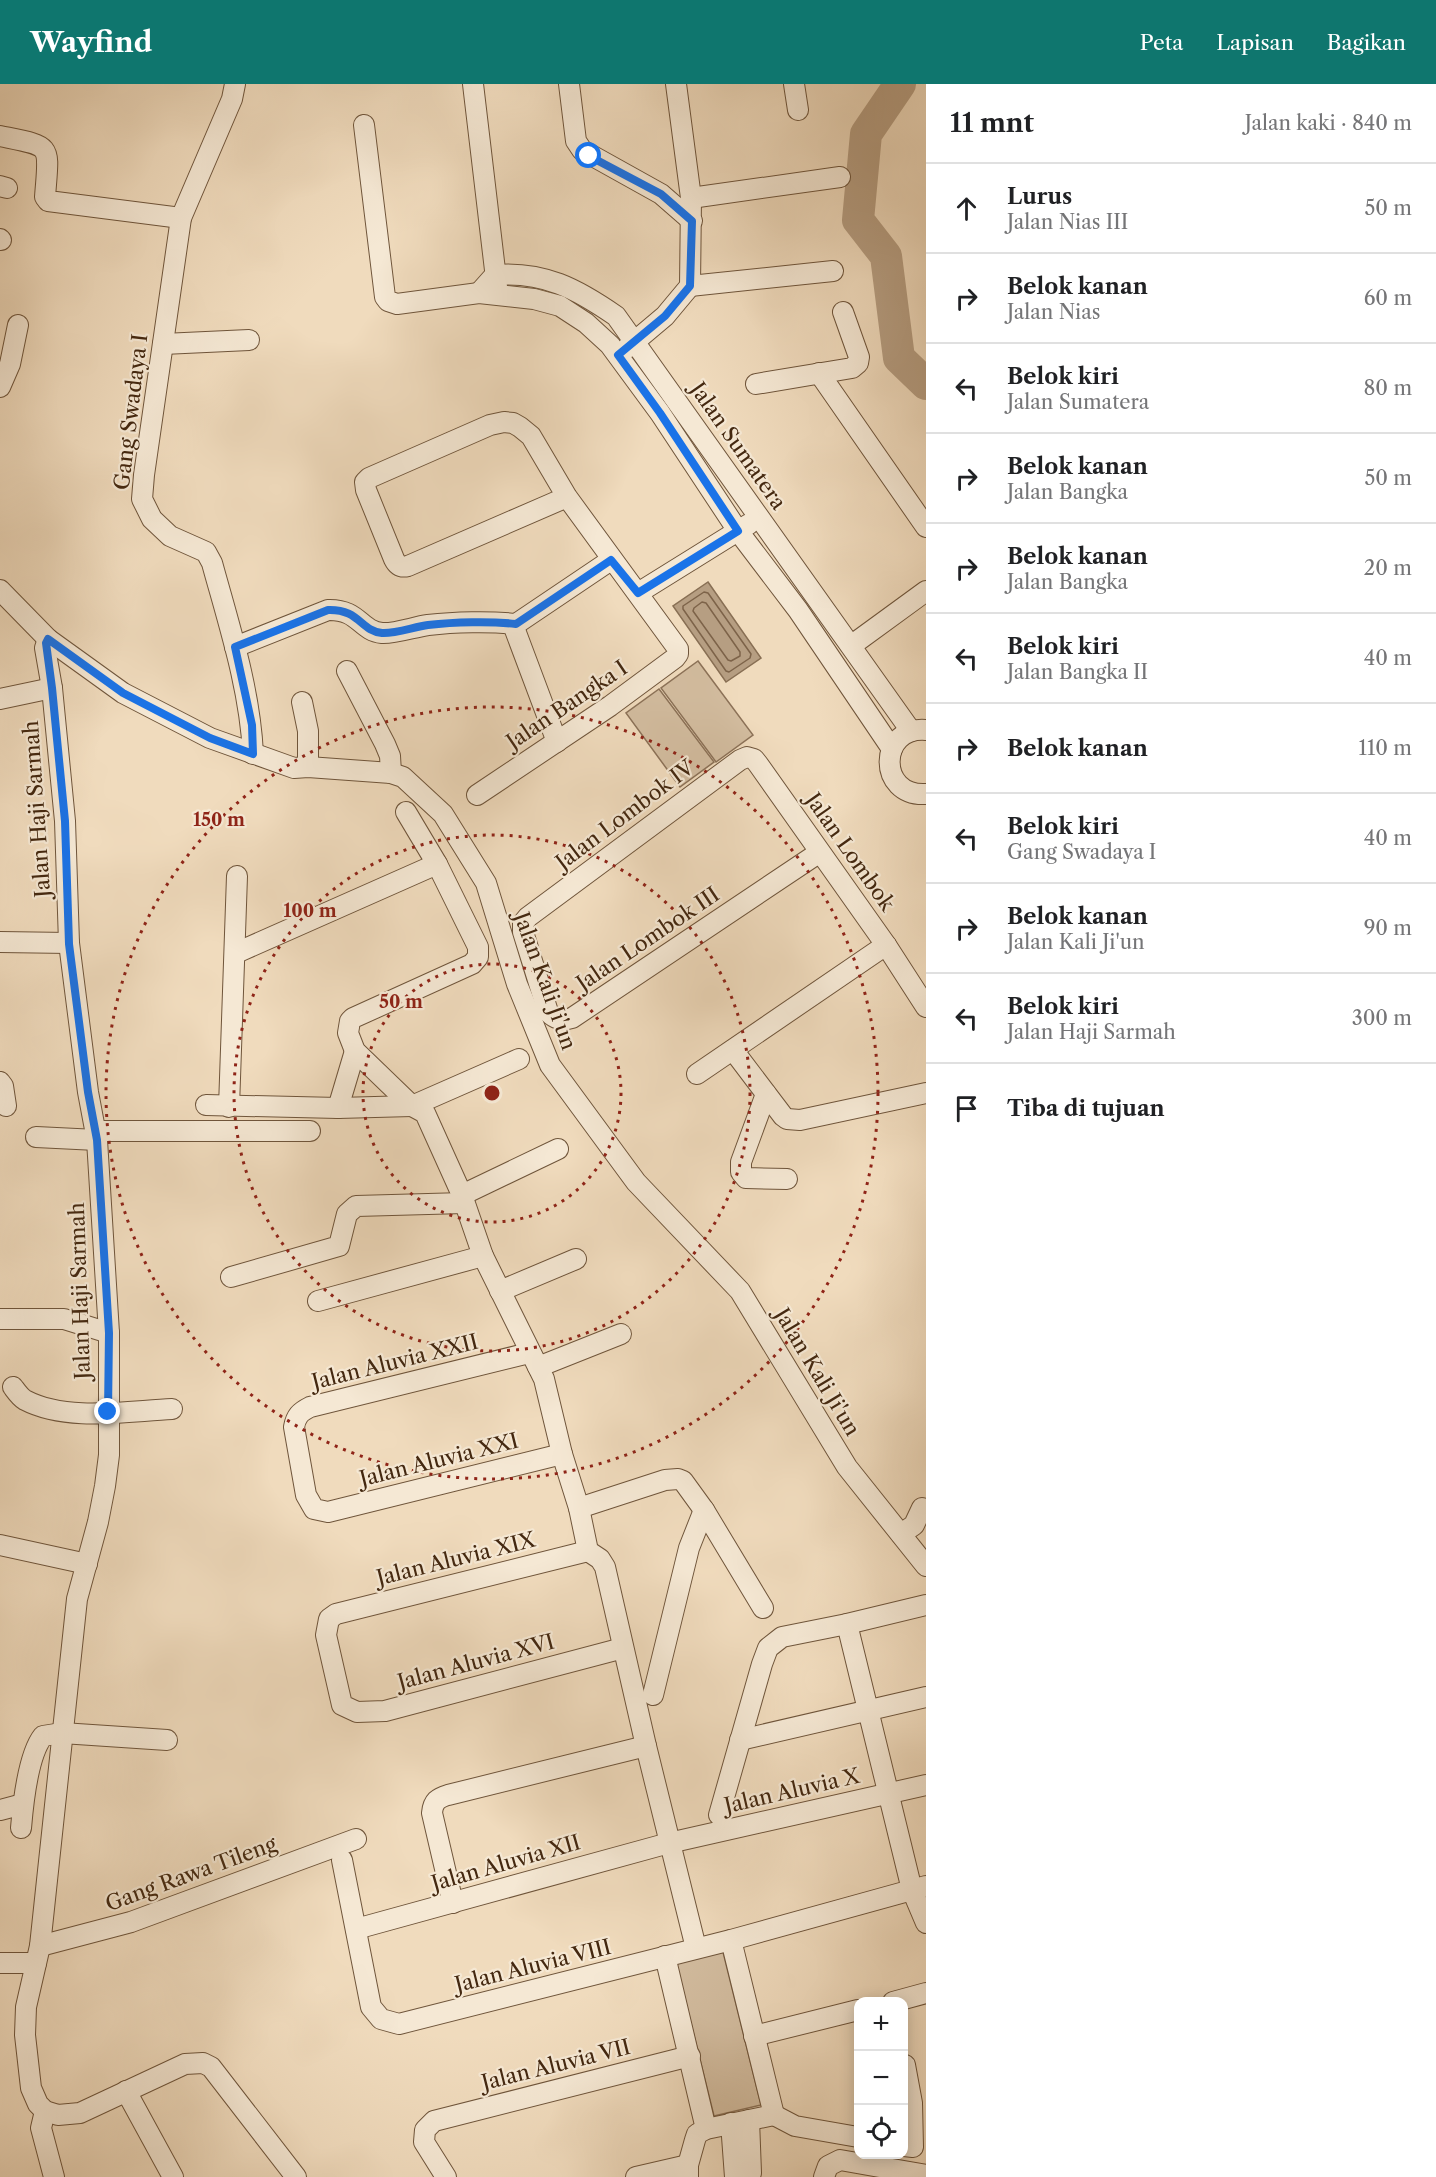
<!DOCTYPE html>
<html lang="id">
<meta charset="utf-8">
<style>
body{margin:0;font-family:"Libre Caslon Text",serif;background:#f2f2f2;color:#202124}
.controls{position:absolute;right:18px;bottom:18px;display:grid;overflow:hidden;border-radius:12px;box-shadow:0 3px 15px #0003}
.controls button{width:54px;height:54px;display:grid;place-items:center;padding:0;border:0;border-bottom:2px solid #e0e0e0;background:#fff;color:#202124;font:30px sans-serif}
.stop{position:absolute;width:18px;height:18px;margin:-14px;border:4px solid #1a73e8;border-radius:50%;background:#fff}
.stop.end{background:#1a73e8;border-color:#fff;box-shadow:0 2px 6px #0008}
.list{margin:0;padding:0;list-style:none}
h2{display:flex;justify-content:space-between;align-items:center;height:78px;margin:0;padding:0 24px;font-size:26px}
h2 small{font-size:20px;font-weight:400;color:#757577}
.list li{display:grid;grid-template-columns:39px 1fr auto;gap:18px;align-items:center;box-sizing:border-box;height:90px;padding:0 24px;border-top:2px solid #e0e0e0}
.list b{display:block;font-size:22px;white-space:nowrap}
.list p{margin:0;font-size:20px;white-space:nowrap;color:#757577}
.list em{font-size:20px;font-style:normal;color:#757577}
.icon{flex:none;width:33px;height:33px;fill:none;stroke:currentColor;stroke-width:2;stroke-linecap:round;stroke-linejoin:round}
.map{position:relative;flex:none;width:926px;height:2093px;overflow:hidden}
header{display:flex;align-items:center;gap:36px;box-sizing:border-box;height:84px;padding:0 30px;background:#0f766e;color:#fff}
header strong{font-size:28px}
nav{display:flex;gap:33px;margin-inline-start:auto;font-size:21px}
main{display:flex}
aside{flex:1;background:#fff}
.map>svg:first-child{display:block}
.green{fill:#d3bda0;stroke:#8c7258;stroke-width:1.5}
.water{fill:#b69e82;stroke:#886f54;stroke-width:1.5}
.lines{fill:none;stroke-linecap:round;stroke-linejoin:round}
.shore{stroke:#7d6349;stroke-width:1.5}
.river{stroke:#b69e82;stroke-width:32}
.minor-casing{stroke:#6f553b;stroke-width:22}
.minor{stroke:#f5e8d4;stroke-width:20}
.route{stroke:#1a73e8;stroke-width:8}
.ring{fill:none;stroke:#8f2418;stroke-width:3;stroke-dasharray:3 6}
.labels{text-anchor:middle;stroke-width:4.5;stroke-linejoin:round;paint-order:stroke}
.street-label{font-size:21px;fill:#442810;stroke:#f5e8d4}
.centre{fill:#8f2418;stroke:#f5e8d4;stroke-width:3}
.ring-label{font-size:18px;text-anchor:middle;font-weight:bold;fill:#8f2418;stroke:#f5e8d4;stroke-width:4.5;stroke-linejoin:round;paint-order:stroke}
</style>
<header>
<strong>Wayfind</strong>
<nav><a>Peta</a><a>Lapisan</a><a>Bagikan</a></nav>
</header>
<main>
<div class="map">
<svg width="926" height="2093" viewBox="0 0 926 2093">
<rect width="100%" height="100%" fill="#f0dbbd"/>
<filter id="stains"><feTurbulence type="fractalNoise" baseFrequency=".00333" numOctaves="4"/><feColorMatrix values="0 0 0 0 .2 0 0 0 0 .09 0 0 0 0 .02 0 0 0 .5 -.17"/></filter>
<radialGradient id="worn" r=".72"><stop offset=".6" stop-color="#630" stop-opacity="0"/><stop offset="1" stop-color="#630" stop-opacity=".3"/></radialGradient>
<g class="green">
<path d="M698 577 753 651 716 678 661 604Z"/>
<path d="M659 605 714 678 680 703 626 629Z"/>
<path d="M723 1868 761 2021 714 2032 676 1879Z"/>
</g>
<path class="water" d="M708 498 761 574 726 598 673 522Z"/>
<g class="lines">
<g class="shore">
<path d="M704 508 708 509 751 570 750 574 729 588 726 587 683 525V522Z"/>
<path d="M702 518 706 519 740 568V572L731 577 728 576 693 527 694 524Z"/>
</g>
<path class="river" d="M900 0 866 50 858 136 886 172 899 274 926 300"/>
<defs>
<g id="minor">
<path d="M235 0 232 15 181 134 144 391 142 415 152 435 170 452 206 468 212 479C229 541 250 605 253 670"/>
<path d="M473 0 497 203"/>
<path d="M569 0 576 57 582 66 661 110 692 137"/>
<path d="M794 0 798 26"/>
<path d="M364 41 385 213 388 217 397 220 479 209 534 215 560 222 586 239 610 261 660 329 738 447 798 526 892 665"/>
<path d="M0 52C54 63 49 59 45 113L48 117 181 134"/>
<path d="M0 102 7 104"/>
<path d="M691 114 840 93"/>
<path d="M0 155 1 156"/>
<path d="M690 202 833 187"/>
<path d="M479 209 495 191C544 187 577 205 616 232L911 647"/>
<path d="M163 260 249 256"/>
<path d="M627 264 665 232 690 202 691 114 676 0"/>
<path d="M819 289 926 443"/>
<path d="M756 300 852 284 858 279 859 273 843 228"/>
<path d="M0 303 10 280 18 241"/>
<path d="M0 506 48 555 123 609 210 654 294 684 308 683 391 689 403 693 443 730 486 799 517 900 550 981 636 1098 740 1207 847 1383 926 1482"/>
<path d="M638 509 749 440"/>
<path d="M516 540 515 546 557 658"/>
<path d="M516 540 611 476"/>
<path d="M48 555 45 564 52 604 65 737 69 859 88 1008 97 1056 109 1249V1371L105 1402 98 1438 77 1515 40 1862 26 1923 25 1951 31 2004 38 2020 45 2027 58 2031 80 2029 185 1980 203 1979 211 1983 296 2093"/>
<path d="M852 561 926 507"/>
<path d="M235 563 328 526C359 525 360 547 382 549 394 550 414 543 428 541 454 538 490 537 516 540"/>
<path d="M347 587 385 660 390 672 391 689"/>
<path d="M0 615 52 604"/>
<path d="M302 618 308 647V683"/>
<path d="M926 646C878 642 877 713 926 710"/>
<path d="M477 711 610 622 675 574 678 570V565L567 413 531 352 520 343 513 339 504 338 490 341 369 394 365 398 366 406 394 475C397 481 400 484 408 482L567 413"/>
<path d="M406 728 437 780 478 863V873L472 880 353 934 350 937 348 949 355 967 412 1022 425 1029 462 1111 483 1172 544 1295 562 1370 579 1424 588 1467 600 1475 605 1483 646 1662 696 1864"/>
<path d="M820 768 572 934C562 937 556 936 548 928L523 848V839L528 833 740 676 747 673 754 675 758 680 886 861 926 923"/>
<path d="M0 858 69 859"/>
<path d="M236 869 437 780"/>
<path d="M733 966 783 1032 787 1035 800 1036 926 1009"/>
<path d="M697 990 886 861"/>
<path d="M0 998 3 1002 6 1022"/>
<path d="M766 1010 741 1078V1088L746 1094 787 1095"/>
<path d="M206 1021 338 1024 412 1022 519 975"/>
<path d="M229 1023 237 792"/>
<path d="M338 1024 355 967"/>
<path d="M95 1047H310"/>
<path d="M36 1053 97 1056"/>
<path d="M462 1111 558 1065"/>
<path d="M231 1193 339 1162 347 1130 356 1122 464 1119"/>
<path d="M500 1207 576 1175"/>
<path d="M318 1217 483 1172"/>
<path d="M0 1235H64L109 1249"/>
<path d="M529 1269 310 1323C300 1328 296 1332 294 1343L306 1411 314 1425 328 1428 562 1370"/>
<path d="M538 1283 621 1250"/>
<path d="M13 1303C16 1307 20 1313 25 1316 67 1338 127 1327 172 1325"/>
<path d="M579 1424 665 1396 678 1395 683 1397 704 1426 763 1524"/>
<path d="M901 1450 914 1441 922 1424"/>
<path d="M0 1461 87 1480"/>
<path d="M588 1467 336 1530 329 1535 326 1551 342 1621 357 1628 385 1627 623 1564"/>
<path d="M847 1540 912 1806 926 1839"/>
<path d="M653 1611 689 1464 704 1426"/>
<path d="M740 1656 926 1613"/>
<path d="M0 1726 23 1720"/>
<path d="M719 1731 762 1580 768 1564 782 1553 847 1540 926 1521"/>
<path d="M21 1744C23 1720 28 1671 43 1652L62 1649 167 1656"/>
<path d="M342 1776 371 1923 381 1935 399 1940 731 1856 926 1802"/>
<path d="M453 1819 432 1729C433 1717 438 1714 448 1711L646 1662"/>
<path d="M356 1845 669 1759 926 1701"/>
<path d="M731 1856 774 2031"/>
<path d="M40 1862 131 1838 356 1755"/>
<path d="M665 1872 706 2045"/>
<path d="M0 1879H36"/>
<path d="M893 1918 926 1909"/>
<path d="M754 1952 858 1926"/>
<path d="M126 2007 173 2093"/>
<path d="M45 2027 41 2044 54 2093"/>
<path d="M774 2031 795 2042 858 2053"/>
<path d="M749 2036 751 2089"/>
<path d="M731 2039 735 2093"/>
<path d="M904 2062 913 2063 912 2019 905 1981"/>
<path d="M446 2093 424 2058 425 2046 434 2037 690 1972"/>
<path d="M636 2093 688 2081"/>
<path d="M688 2093V2081L695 2056 697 2050 706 2045 774 2031"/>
<path d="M824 2093 828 2082 840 2076 926 2091"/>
</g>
</defs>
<use href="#minor" class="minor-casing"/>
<use href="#minor" class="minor"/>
</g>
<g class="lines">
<path class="route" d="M108 1328 109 1249 97 1056 88 1008 69 860 65 737 52 604 46 559 48 555 123 609 210 654 253 670 252 641 235 563 328 526C360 525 360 547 382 549 394 550 414 543 428 541 454 538 490 537 516 540L611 476 638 509 738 447 660 329 618 271 665 232 690 202 692 137 661 110 589 72"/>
</g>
<g class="ring">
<circle cx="492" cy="1009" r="129"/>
<circle cx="492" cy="1009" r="258"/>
<circle cx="492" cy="1009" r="386"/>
</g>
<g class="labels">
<g class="street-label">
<text transform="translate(131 328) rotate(-83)" y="7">Gang Swadaya I</text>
<text transform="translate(738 362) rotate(55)" y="7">Jalan Sumatera</text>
<text transform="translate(567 621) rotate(-34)" y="7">Jalan Bangka I</text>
<text transform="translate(37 725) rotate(-94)" y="7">Jalan Haji Sarmah</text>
<text transform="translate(625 731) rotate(-37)" y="7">Jalan Lombok IV</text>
<text transform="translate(850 768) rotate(55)" y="7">Jalan Lombok</text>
<text transform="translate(648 855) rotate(-34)" y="7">Jalan Lombok III</text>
<text transform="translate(545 897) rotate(70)" y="7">Jalan Kali Ji'un</text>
<text transform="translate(80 1207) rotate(-92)" y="7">Jalan Haji Sarmah</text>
<text transform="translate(395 1278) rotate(-14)" y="7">Jalan Aluvia XXII</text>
<text transform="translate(817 1288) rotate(59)" y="7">Jalan Kali Ji'un</text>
<text transform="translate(439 1376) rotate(-14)" y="7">Jalan Aluvia XXI</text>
<text transform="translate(456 1475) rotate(-14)" y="7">Jalan Aluvia XIX</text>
<text transform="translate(476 1578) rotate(-15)" y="7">Jalan Aluvia XVI</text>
<text transform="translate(792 1707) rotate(-13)" y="7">Jalan Aluvia X</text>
<text transform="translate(506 1779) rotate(-16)" y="7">Jalan Aluvia XII</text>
<text transform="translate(191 1790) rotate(-20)" y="7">Gang Rawa Tileng</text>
<text transform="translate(533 1882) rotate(-14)" y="7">Jalan Aluvia VIII</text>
<text transform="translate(556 1981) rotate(-14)" y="7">Jalan Aluvia VII</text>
</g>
</g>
<circle cx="492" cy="1009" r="9" class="centre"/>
<g class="ring-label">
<text x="219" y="742">150 m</text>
<text x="310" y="833">100 m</text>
<text x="401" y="924">50 m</text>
</g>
<rect width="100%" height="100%" filter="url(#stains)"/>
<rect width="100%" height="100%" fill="url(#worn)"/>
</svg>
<div class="controls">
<button>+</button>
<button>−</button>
<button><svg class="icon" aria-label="locate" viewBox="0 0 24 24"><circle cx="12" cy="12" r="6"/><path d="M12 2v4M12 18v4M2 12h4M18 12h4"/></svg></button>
</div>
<div class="stop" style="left:589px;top:72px"></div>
<div class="stop end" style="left:108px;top:1328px"></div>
</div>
<aside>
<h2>11 mnt<small>Jalan kaki · 840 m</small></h2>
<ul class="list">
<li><svg class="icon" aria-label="ahead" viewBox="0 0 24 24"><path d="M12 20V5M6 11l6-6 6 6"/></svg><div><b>Lurus</b><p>Jalan Nias III</p></div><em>50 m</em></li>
<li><svg class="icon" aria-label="right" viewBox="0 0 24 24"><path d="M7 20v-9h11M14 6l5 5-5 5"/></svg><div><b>Belok kanan</b><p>Jalan Nias</p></div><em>60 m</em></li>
<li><svg class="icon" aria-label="left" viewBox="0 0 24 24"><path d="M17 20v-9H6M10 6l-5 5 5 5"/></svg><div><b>Belok kiri</b><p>Jalan Sumatera</p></div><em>80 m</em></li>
<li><svg class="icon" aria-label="right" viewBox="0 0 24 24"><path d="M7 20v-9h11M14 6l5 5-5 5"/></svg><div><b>Belok kanan</b><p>Jalan Bangka</p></div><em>50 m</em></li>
<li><svg class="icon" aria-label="right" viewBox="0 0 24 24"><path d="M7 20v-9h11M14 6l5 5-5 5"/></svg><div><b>Belok kanan</b><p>Jalan Bangka</p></div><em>20 m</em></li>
<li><svg class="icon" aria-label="left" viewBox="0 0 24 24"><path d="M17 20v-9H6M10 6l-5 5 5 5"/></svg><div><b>Belok kiri</b><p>Jalan Bangka II</p></div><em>40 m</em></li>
<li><svg class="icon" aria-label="right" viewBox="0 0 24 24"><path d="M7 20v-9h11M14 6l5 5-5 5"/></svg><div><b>Belok kanan</b></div><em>110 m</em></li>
<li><svg class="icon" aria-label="left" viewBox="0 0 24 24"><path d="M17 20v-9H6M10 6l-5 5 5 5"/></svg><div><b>Belok kiri</b><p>Gang Swadaya I</p></div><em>40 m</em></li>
<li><svg class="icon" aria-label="right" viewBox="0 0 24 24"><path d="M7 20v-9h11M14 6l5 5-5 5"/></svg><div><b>Belok kanan</b><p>Jalan Kali Ji'un</p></div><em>90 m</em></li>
<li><svg class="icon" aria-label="left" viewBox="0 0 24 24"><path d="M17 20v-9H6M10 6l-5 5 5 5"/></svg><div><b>Belok kiri</b><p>Jalan Haji Sarmah</p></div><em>300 m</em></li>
<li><svg class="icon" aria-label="arrive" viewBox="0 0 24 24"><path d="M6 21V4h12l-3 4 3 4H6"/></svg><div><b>Tiba di tujuan</b></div></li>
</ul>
</aside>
</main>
